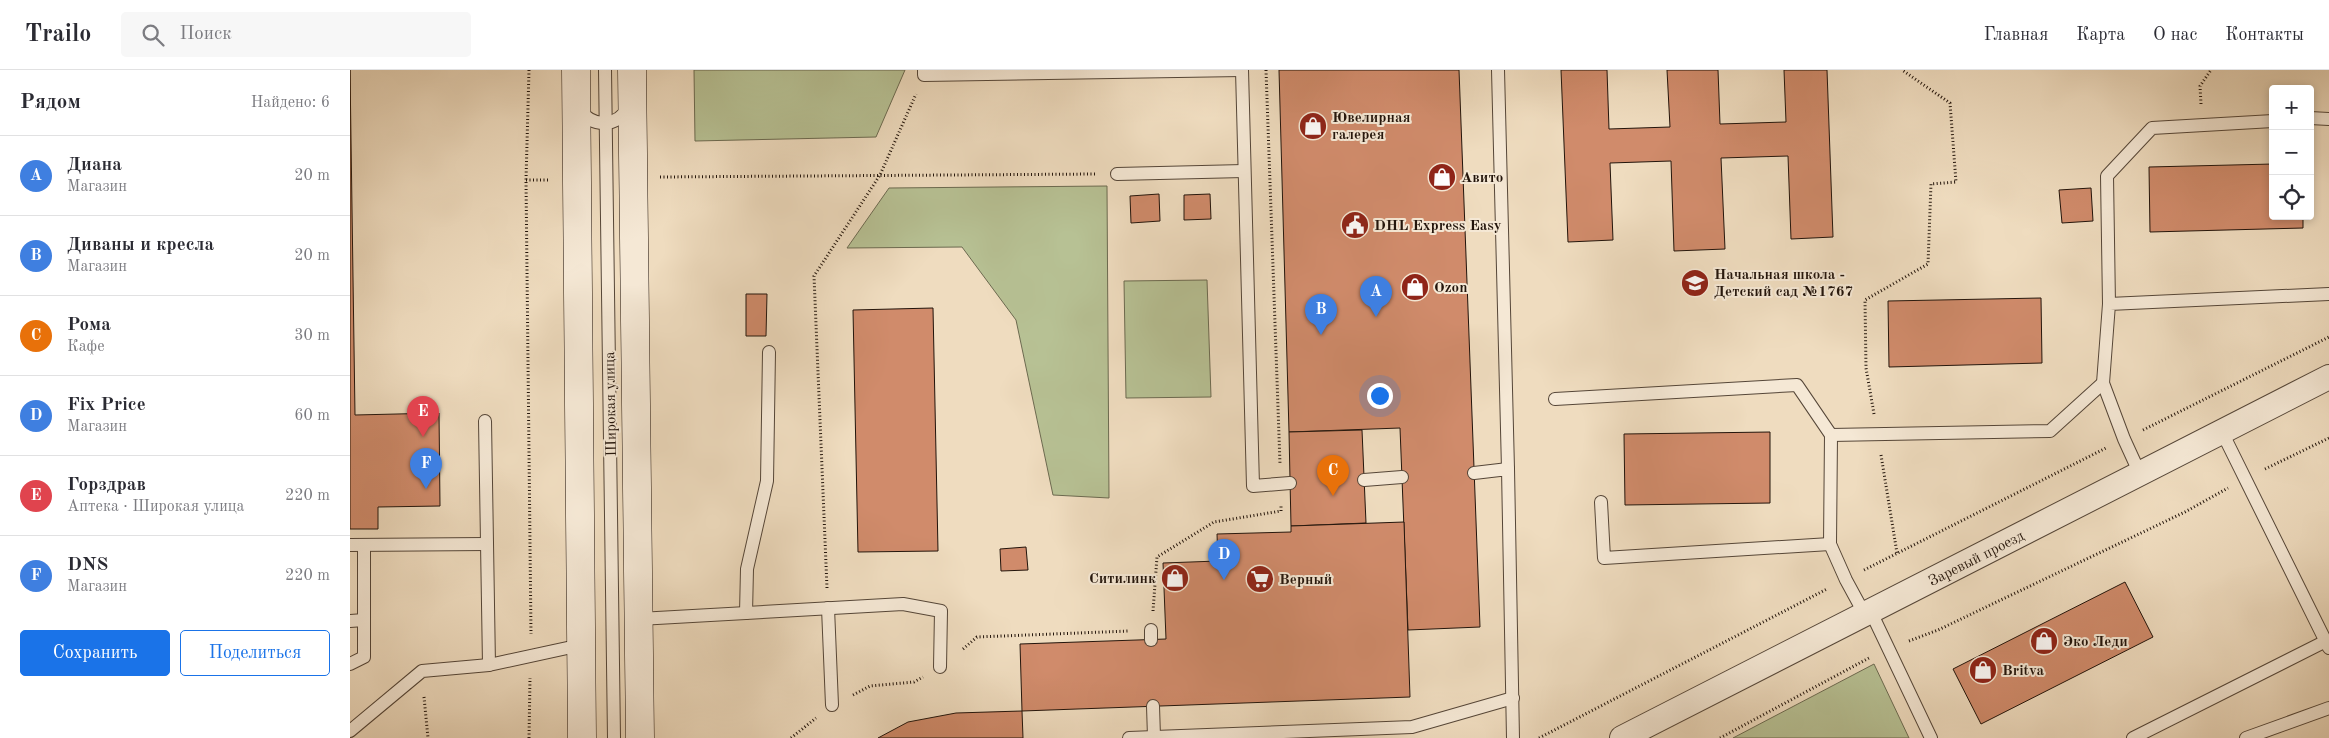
<!DOCTYPE html>
<html lang="ru">
<meta charset="utf-8">
<style>
body{margin:0;font-family:"Old Standard TT",serif;background:#f7f7f7;color:#2b2b33}
.controls{position:absolute;right:15px;top:15px;display:grid;overflow:hidden;border-radius:5px;box-shadow:0 2px 8px #0003}
.controls button{width:45px;height:45px;display:grid;place-items:center;padding:0;border:0;border-bottom:1px solid #e1e1e2;background:#fff;color:#2b2b33;font:25px sans-serif}
.you{position:absolute;left:1029px;top:325px;width:18px;height:18px;margin:-12px;border:4px solid #fff;border-radius:50%;background:#1a73e8;box-shadow:0 0 0 8px #1a73e833}
.badge{display:grid;place-items:center;width:32px;height:32px;border-radius:50%;background:#1a73e8;color:#fff;font-size:16px;font-weight:700}
.pin{position:absolute;translate:-50% -41px;filter:drop-shadow(0 1px 2px #0008)}
.pin::after{content:'';position:absolute;top:26px;width:18px;height:15px;background:inherit;clip-path:polygon(0 0,100% 0,50% 100%)}
.list{margin:0;padding:0;list-style:none}
h2{display:flex;justify-content:space-between;align-items:center;height:65px;margin:0;padding:0 20px;font-size:21px}
h2 small{font-size:16px;font-weight:400;color:#7c7c81}
.list li{display:grid;grid-template-columns:32px 1fr auto;gap:15px;align-items:center;box-sizing:border-box;height:80px;padding:0 20px;border-top:1px solid #e1e1e2}
.list b{display:block;font-size:19px;white-space:nowrap}
.list p{margin:0;font-size:16px;white-space:nowrap;color:#7c7c81}
.list em{font-size:16px;font-style:normal;color:#7c7c81}
.actions{display:flex;gap:10px;padding:15px 20px}
.actions a{flex:1;padding:11px 0;border:1px solid #1a73e8;border-radius:5px;text-align:center;font-size:18px;color:#1a73e8}
.actions .main{background:#1a73e8;color:#fff}
.icon{flex:none;width:28px;height:28px;fill:none;stroke:currentColor;stroke-width:2;stroke-linecap:round;stroke-linejoin:round}
.map{position:relative;flex:none;width:1979px;height:668px;overflow:hidden}
header{display:flex;align-items:center;gap:30px;box-sizing:border-box;height:70px;padding:0 25px;background:#fff;border-bottom:1px solid #e1e1e2}
header strong{font-size:24px}
nav{display:flex;gap:28px;margin-inline-start:auto;font-size:18px}
.search{width:350px;height:45px;background:#f7f7f7;display:flex;align-items:center;gap:12px;box-sizing:border-box;padding:0 18px;border-radius:5px;color:#7c7c81;font-size:19px}
main{display:flex}
aside{flex:1;background:#fff}
.map>svg:first-child{display:block}
.green{fill:#b7c194;stroke:#6c6a50}
.building{fill:#d08b6b;stroke:#22140b}
.lines{fill:none;stroke-linecap:round;stroke-linejoin:round}
.service-casing{stroke:#554638;stroke-width:14}
.minor-casing{stroke:#554638;stroke-width:26}
.secondary-casing{stroke:#22140b;stroke-width:29}
.path{stroke:#22140b;stroke-width:3;stroke-dasharray:1 2.5;stroke-linecap:butt}
.service{stroke:#f5e8d5;stroke-width:12}
.minor{stroke:#f5e8d5;stroke-width:24}
.secondary{stroke:#f5e8d5;stroke-width:28}
.labels{text-anchor:middle;stroke-width:4;stroke-linejoin:round;paint-order:stroke}
.poi-label{font-size:15px;font-weight:bold;fill:#22140b;stroke:#f5e8d5;text-anchor:start}
.street-label{font-size:15px;fill:#22140b;stroke:#f5e8d5}
</style>
<header>
<strong>Trailo</strong>
<div class="search"><svg class="icon" aria-label="search" viewBox="0 0 24 24"><circle cx="10" cy="10" r="6"/><path d="M15 15l6 6"/></svg>Поиск</div>
<nav><a>Главная</a><a>Карта</a><a>О нас</a><a>Контакты</a></nav>
</header>
<main>
<aside>
<h2>Рядом<small>Найдено: 6</small></h2>
<ul class="list">
<li><span class="badge" style="background:#3f7fe0">A</span><div><b>Диана</b><p>Магазин</p></div><em>20 m</em></li>
<li><span class="badge" style="background:#3f7fe0">B</span><div><b>Диваны и кресла</b><p>Магазин</p></div><em>20 m</em></li>
<li><span class="badge" style="background:#e8710a">C</span><div><b>Рома</b><p>Кафе</p></div><em>30 m</em></li>
<li><span class="badge" style="background:#3f7fe0">D</span><div><b>Fix Price</b><p>Магазин</p></div><em>60 m</em></li>
<li><span class="badge" style="background:#e0444e">E</span><div><b>Горздрав</b><p>Аптека · Широкая улица</p></div><em>220 m</em></li>
<li><span class="badge" style="background:#3f7fe0">F</span><div><b>DNS</b><p>Магазин</p></div><em>220 m</em></li>
</ul>
<div class="actions"><a class="main">Сохранить</a><a>Поделиться</a></div>
</aside>
<div class="map">
<svg width="1979" height="668" viewBox="0 0 1979 668">
<rect width="100%" height="100%" fill="#efdcbf"/>
<filter id="stains"><feTurbulence type="fractalNoise" baseFrequency=".004" numOctaves="4"/><feColorMatrix values="0 0 0 0 .2 0 0 0 0 .09 0 0 0 0 .02 0 0 0 .5 -.17"/></filter>
<radialGradient id="worn" r=".72"><stop offset=".6" stop-color="#630" stop-opacity="0"/><stop offset="1" stop-color="#630" stop-opacity=".3"/></radialGradient>
<g class="green">
<path d="M344 0H555L526 67 345 71Z"/>
<path d="M757 116 759 428 703 425 666 250 612 177 497 178 539 118Z"/>
<path d="M857 210 861 327 776 328 774 211Z"/>
<path d="M1524 594 1559 668H1383Z"/>
</g>
<g class="building">
<path d="M0 0 5 345 89 343 90 436 28 437V459H0Z"/>
<path d="M929 0H1109L1130 557 1058 560 1050 358 939 362Z"/>
<path d="M1211 0H1257L1259 59 1320 57 1317 0H1368L1370 54 1436 52 1434 0H1477L1483 167 1441 169 1438 86 1371 88 1375 179 1324 181 1321 91 1260 93 1263 170 1218 172Z"/>
<path d="M1923 94V146H1953V158L1800 162 1799 97Z"/>
<path d="M1741 118 1743 151 1712 153 1709 120Z"/>
<path d="M809 124 810 151 781 153 780 126Z"/>
<path d="M860 124 861 149 834 150V125Z"/>
<path d="M396 224H417L416 266H396Z"/>
<path d="M1691 228 1692 293 1539 297 1538 231Z"/>
<path d="M583 238 588 481 508 482 503 240Z"/>
<path d="M1012 360 1016 453 941 456 939 362Z"/>
<path d="M1420 362V433L1275 435 1274 364Z"/>
<path d="M1054 452 1060 627 672 641 670 574 816 569 813 493 868 491 867 464 941 462V456Z"/>
<path d="M676 477 678 500 651 501 650 479Z"/>
<path d="M1775 512 1803 567 1631 654 1603 599Z"/>
<path d="M672 641 673 668H528L558 652 606 643Z"/>
</g>
<g class="lines">
<defs>
<g id="service">
<path d="M255 0 264 668"/>
<path d="M574 0V5L892 0"/>
<path d="M892 0 903 416 940 413"/>
<path d="M1148 0 1158 399"/>
<path d="M229 39C243 58 266 58 279 37"/>
<path d="M1960 48 1979 49"/>
<path d="M767 104 894 101"/>
<path d="M1759 234 1757 106 1802 58 1923 51"/>
<path d="M1205 329 1447 315 1481 365 1700 361 1753 313"/>
<path d="M135 351 139 595"/>
<path d="M1872 362 1979 578"/>
<path d="M1481 365 1480 474 1496 510 1515 545"/>
<path d="M1124 403 1158 399 1163 668"/>
<path d="M1790 404 1774 369 1753 313 1759 234 1979 224"/>
<path d="M1014 410 1052 407"/>
<path d="M1251 432 1254 488 1480 474"/>
<path d="M0 475 137 474"/>
<path d="M478 538 482 635"/>
<path d="M1521 542 1581 668"/>
<path d="M396 543 397 499 417 411 419 282"/>
<path d="M289 549 553 534 591 541 590 597"/>
<path d="M0 551 14 550"/>
<path d="M801 560V570"/>
<path d="M0 594 14 587V475"/>
<path d="M803 636 804 667"/>
<path d="M0 661 72 601 139 595 231 575"/>
<path d="M779 668 1062 657 1163 628"/>
<path d="M1783 668 1976 571"/>
<path d="M1896 668 1979 638"/>
</g>
<path id="minor" d="M1272 668 1979 307"/>
<g id="secondary">
<path d="M226 0 232 668"/>
<path d="M282 0 290 668"/>
</g>
</defs>
<use href="#service" class="service-casing"/>
<use href="#minor" class="minor-casing"/>
<use href="#secondary" class="secondary-casing"/>
<g class="path">
<path d="M179 0 176 110 181 564"/>
<path d="M916 0 930 394"/>
<path d="M1851 34 1850 16 1861 0"/>
<path d="M310 107 746 104"/>
<path d="M176 110H198"/>
<path d="M1524 344 1516 298 1515 230 1578 194 1581 114 1606 112 1600 33 1552 0"/>
<path d="M1793 360 1979 267"/>
<path d="M1531 385 1547 483"/>
<path d="M1915 399 1979 368"/>
<path d="M1514 500 1756 378"/>
<path d="M477 518 464 206 530 105 566 24"/>
<path d="M803 541 807 487 864 452 931 441V435"/>
<path d="M1559 571 1588 560 1835 442 1878 418"/>
<path d="M613 579 627 567 779 561"/>
<path d="M503 625 520 616 564 612 573 607"/>
<path d="M74 627 78 668"/>
<path d="M179 668 180 608"/>
<path d="M441 668 466 648"/>
<path d="M1189 668 1477 519"/>
<path d="M1370 668 1519 588"/>
</g>
<use href="#service" class="service"/>
<use href="#minor" class="minor"/>
<use href="#secondary" class="secondary"/>
</g>
<defs>
<symbol id="shop-disc" viewBox="-11 -11 22 22"><circle r="9.5" fill="#8f2418" stroke="#f5e8d5"/><path d="M-5-2.5h2.3a2.7 3.5 0 0 1 5.4 0H5L5.5 6h-11ZM-1.5-2.5h3a1.5 2.3 0 0 0-3 0Z" fill="#fff"/></symbol>
<symbol id="civic-disc" viewBox="-11 -11 22 22"><circle r="9.5" fill="#8f2418" stroke="#f5e8d5"/><path d="M-.6-6.5H3V-4.5H.6V-3L4-1V1h2V6H-6V1h2V-1L-.6-3ZM-1.2 2.5V6h2.4V2.5Z" fill="#fff"/></symbol>
<symbol id="school-disc" viewBox="-11 -11 22 22"><circle r="9.5" fill="#8f2418" stroke="#f5e8d5"/><path d="M0-5L7-2L0 1L-7-2ZM-4 1L0 2.5L4 1V4Q0 6-4 4Z" fill="#fff"/></symbol>
<symbol id="supermarket-disc" viewBox="-11 -11 22 22"><circle r="9.5" fill="#8f2418" stroke="#f5e8d5"/><path d="M-6-5.5h2.5l.6 2H6L4.5 2H-2.5L-4.4-4H-6ZM-1.5 3.2a1.3 1.3 0 1 0 .1 0ZM3 3.2a1.3 1.3 0 1 0 .1 0Z" fill="#fff"/></symbol>
</defs>
<g fill-rule="evenodd">
<use href="#shop-disc" x="947" y="40" width="32" height="32"/>
<use href="#shop-disc" x="1076" y="91" width="32" height="32"/>
<use href="#civic-disc" x="989" y="139" width="32" height="32"/>
<use href="#school-disc" x="1329" y="197" width="32" height="32"/>
<use href="#shop-disc" x="1049" y="201" width="32" height="32"/>
<use href="#shop-disc" x="809" y="492" width="32" height="32"/>
<use href="#supermarket-disc" x="894" y="493" width="32" height="32"/>
<use href="#shop-disc" x="1678" y="555" width="32" height="32"/>
<use href="#shop-disc" x="1617" y="584" width="32" height="32"/>
</g>
<g class="labels">
<g class="poi-label">
<text x="982" y="52">Ювелирная<tspan x="982" dy="17">галерея</tspan></text>
<text x="1111" y="112">Авито</text>
<text x="1024" y="160">DHL Express Easy</text>
<text x="1364" y="209">Начальная школа -<tspan x="1364" dy="17">Детский сад №1767</tspan></text>
<text x="1084" y="222">Ozon</text>
<text x="806" y="513" text-anchor="end">Ситилинк</text>
<text x="929" y="514">Верный</text>
<text x="1713" y="576">Эко Леди</text>
<text x="1652" y="605">Britva</text>
</g>
<g class="street-label">
<text transform="translate(260 334) rotate(-91)" y="5">Широкая улица</text>
<text transform="translate(1626 488) rotate(-27)" y="5">Заревый проезд</text>
</g>
</g>
<rect width="100%" height="100%" filter="url(#stains)"/>
<rect width="100%" height="100%" fill="url(#worn)"/>
</svg>
<div class="controls">
<button>+</button>
<button>−</button>
<button><svg class="icon" aria-label="locate" viewBox="0 0 24 24"><circle cx="12" cy="12" r="6"/><path d="M12 2v4M12 18v4M2 12h4M18 12h4"/></svg></button>
</div>
<div class="you"></div>
<div class="pin badge" style="left:1026px;top:247px;background:#3f7fe0">A</div>
<div class="pin badge" style="left:971px;top:265px;background:#3f7fe0">B</div>
<div class="pin badge" style="left:983px;top:426px;background:#e8710a">C</div>
<div class="pin badge" style="left:874px;top:510px;background:#3f7fe0">D</div>
<div class="pin badge" style="left:73px;top:367px;background:#e0444e">E</div>
<div class="pin badge" style="left:76px;top:419px;background:#3f7fe0">F</div>
</div>
</main>
